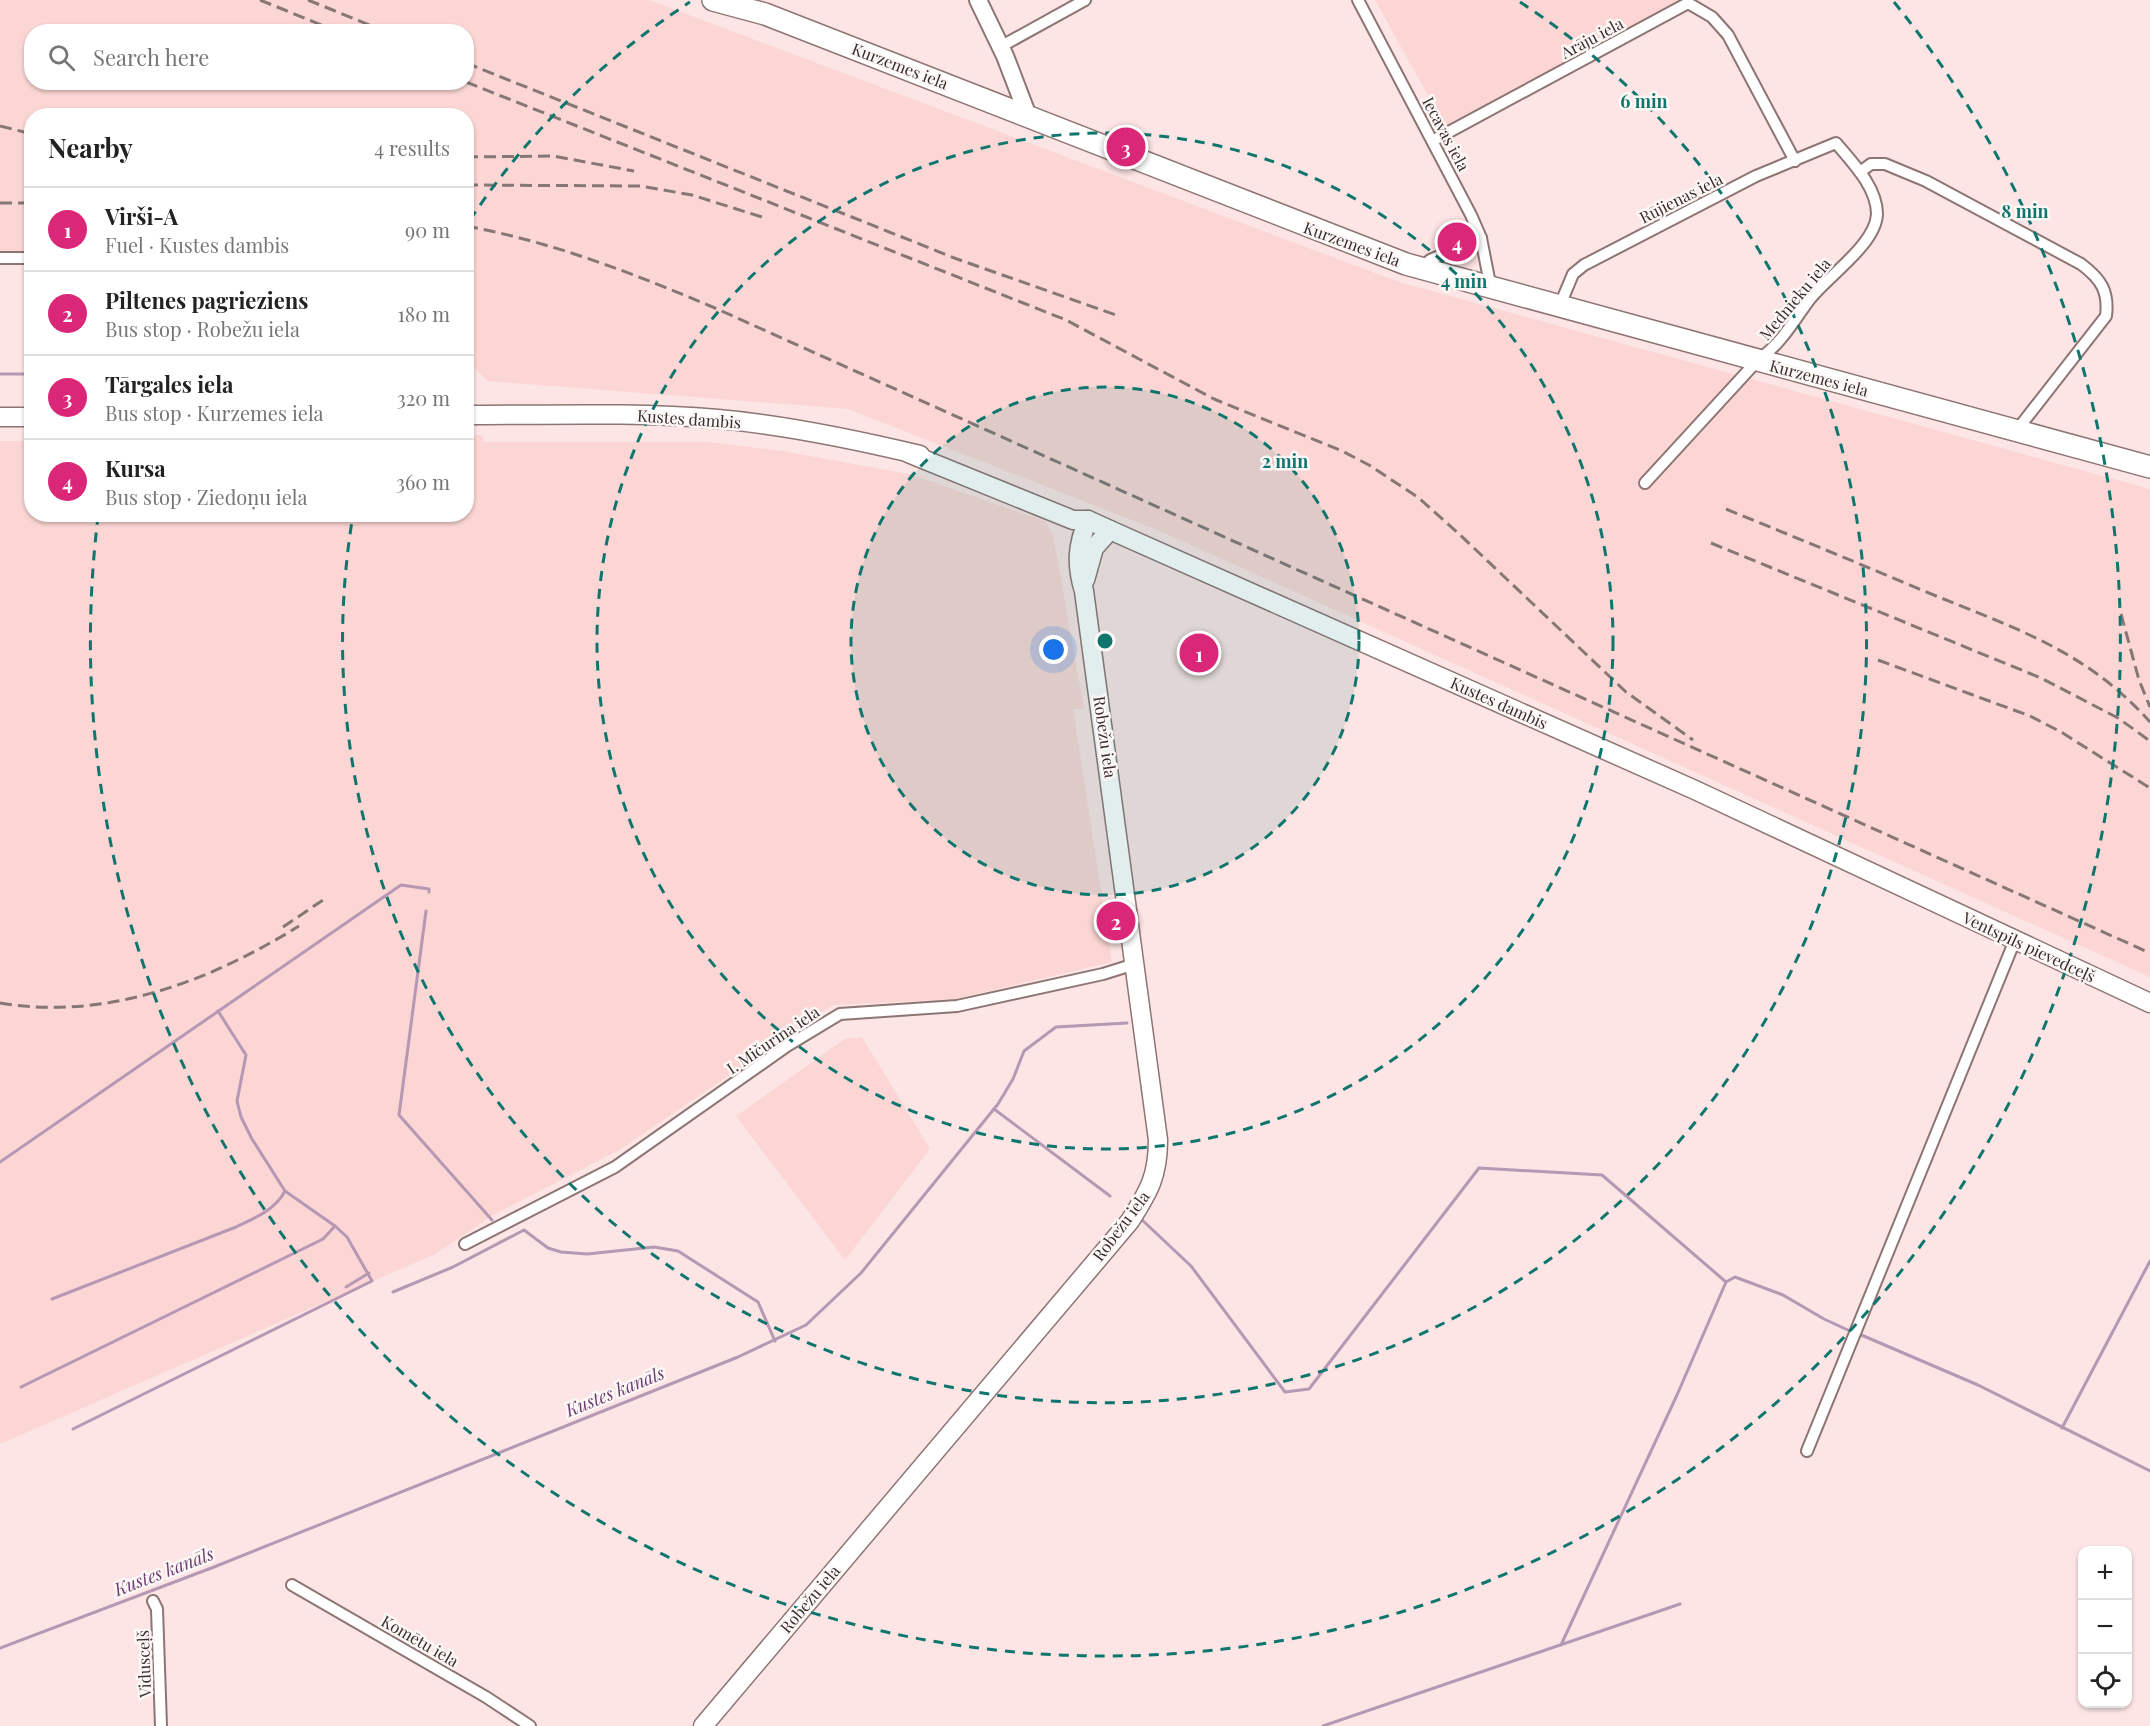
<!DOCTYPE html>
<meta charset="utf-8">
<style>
body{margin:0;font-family:"Playfair Display",serif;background:#f6f6f6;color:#222}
.controls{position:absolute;right:18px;bottom:18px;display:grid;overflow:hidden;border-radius:12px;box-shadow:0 2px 4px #0004}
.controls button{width:54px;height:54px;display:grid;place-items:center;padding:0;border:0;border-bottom:2px solid #e0e0e0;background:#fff;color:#222;font:30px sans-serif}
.you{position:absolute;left:1054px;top:650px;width:21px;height:21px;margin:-15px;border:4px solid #fff;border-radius:50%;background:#1a73e8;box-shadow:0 0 0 9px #1a73e833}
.badge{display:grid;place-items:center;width:39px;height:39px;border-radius:50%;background:#db2777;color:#fff;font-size:20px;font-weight:700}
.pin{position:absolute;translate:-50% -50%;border:3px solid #fff;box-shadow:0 2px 6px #0006}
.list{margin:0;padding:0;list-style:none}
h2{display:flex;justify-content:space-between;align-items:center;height:78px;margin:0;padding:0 24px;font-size:26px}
h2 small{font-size:20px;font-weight:400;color:#767676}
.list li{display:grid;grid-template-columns:39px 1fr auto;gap:18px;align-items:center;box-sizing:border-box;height:84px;padding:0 24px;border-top:2px solid #e0e0e0}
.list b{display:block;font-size:22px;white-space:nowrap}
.list p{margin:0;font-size:20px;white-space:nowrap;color:#767676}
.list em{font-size:20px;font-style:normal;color:#767676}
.icon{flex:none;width:33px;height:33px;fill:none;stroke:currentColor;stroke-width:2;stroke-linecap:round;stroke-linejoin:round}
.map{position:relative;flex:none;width:2150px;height:1726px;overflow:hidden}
.search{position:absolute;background:#fff;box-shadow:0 2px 4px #0004;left:24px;top:24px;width:450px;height:66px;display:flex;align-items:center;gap:15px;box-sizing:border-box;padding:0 21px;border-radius:24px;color:#767676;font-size:22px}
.panel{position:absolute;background:#fff;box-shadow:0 2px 4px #0004;left:24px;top:108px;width:450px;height:414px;border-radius:24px}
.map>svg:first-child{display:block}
.built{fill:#fbd6d4;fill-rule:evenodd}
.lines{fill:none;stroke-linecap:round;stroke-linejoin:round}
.stream{stroke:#b697b4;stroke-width:3}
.street-casing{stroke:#8d7573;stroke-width:14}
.secondary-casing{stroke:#8d7573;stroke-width:20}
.primary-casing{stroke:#8d7573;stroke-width:21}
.highway-casing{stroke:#8d7573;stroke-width:24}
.street{stroke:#fff;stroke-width:10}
.secondary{stroke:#fff;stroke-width:16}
.primary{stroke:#fff;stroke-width:18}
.highway{stroke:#fff;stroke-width:21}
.rail{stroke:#867776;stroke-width:3;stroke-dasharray:12 6;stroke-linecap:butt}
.ring{fill:none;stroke:#0f766e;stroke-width:3;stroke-dasharray:10 8}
.labels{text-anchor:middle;stroke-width:5;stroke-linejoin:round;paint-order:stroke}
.street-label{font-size:16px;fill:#372d2c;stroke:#fdf7f6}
.water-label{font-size:18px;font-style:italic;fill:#6c3d71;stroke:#fdf7f6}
.centre{fill:#0f766e;stroke:#fdf7f6;stroke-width:3}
.ring-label{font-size:18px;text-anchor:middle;font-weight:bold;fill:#0f766e;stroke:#fdf7f6;stroke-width:5;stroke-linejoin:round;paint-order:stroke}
</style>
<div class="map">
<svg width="2150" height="1726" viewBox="0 0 2150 1726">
<rect width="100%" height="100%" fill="#fce5e4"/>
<g class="built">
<path d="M0 0H649L1399 282 2150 489V977L1160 531 848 409 488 381 467 362 466 116H32L31 257H0ZM32 32H466V82H32Z"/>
<path d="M1375 0H1683L1446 128Z"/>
<path d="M467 435H482L484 442H708L782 451 909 474 1045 521 1053 535 1084 709H1073L1112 962 955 999 833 1005 619 1150 495 1214 435 1254 0 1444V441H31L32 514H466Z"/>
<path d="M862 1037 930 1149 845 1260 736 1116 845 1039Z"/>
</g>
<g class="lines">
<g class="stream">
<path d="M0 374H32"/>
<path d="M426 911 399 1115 492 1220"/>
<path d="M994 1109 1110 1196"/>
<path d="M0 1162 401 885 429 889V892"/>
<path d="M1140 1218 1191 1266 1285 1392 1309 1389 1479 1168 1602 1175 1726 1282"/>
<path d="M346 1287 369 1273"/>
<path d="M393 1292 453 1267 524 1230 548 1248 561 1252 587 1254 654 1247 678 1251 758 1302 775 1341"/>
<path d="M52 1299 236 1227C255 1218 275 1210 285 1191"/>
<path d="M1859 1334 1978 1385 2150 1471"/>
<path d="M21 1387 323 1239 335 1226"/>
<path d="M2062 1428 2150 1261"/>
<path d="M73 1429 372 1281 347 1237 335 1226 285 1191 252 1139 241 1117 237 1101 246 1055 218 1011"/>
<path d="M1561 1645 1677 1395 1726 1282 1735 1277 1783 1295 1824 1319 1850 1331"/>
<path d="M0 1648 214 1567 738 1357 806 1325 861 1273 998 1104 1013 1079 1024 1051 1056 1027 1127 1023"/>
<path d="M1323 1726 1680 1604"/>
</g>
<defs>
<g id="street">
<path d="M1358 0 1471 215 1481 238 1491 289"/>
<path d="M1000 47 1085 0"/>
<path d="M1434 140 1688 3 1712 17 1728 35 1795 161"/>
<path d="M1860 172 1871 164H1885L1926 181 2081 264C2101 279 2109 291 2106 316L2017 430"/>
<path d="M0 258H32"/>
<path d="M1423 269 1430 260 1481 238"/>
<path d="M1560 305 1573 274 1584 265 1756 176 1836 143C1852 162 1877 187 1877 214 1876 244 1828 276 1810 299 1792 323 1782 343 1757 361L1645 483"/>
<path d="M465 1244 615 1167 787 1046 840 1014 957 1006 1103 974 1135 964"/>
<path d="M1807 1451 2015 940"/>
<path d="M292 1585 486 1697 530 1726"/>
<path d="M153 1601 157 1609 161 1726"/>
</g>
<path id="secondary" d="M978 0 1005 56 1028 116"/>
<g id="primary">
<path d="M466 415C550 415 634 412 718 419 786 425 853 439 920 455"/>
<path d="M0 417H32"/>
<path d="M908 453 1073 520H1088L1110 530 1695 790 2150 1003"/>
<path d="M1085 580 1094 548 1110 530"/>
<path d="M703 1726 1130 1221C1149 1191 1158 1176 1158 1140L1084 591C1076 565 1077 545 1088 520"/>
</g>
<path id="highway" d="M713 0 765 14 1406 264 2150 467"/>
</defs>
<use href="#street" class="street-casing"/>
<use href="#secondary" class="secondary-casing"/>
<use href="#primary" class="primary-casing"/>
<use href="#highway" class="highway-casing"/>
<use href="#street" class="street"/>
<use href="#secondary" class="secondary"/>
<use href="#primary" class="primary"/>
<use href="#highway" class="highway"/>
<g class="rail">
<path d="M260 0 339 32"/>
<path d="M308 0 387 32"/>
<path d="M466 63 957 259 1116 315"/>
<path d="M466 82 1066 320 1214 399 1342 451 1369 465 1419 498 1458 533 1626 692 1693 740"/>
<path d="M0 126 32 134"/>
<path d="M466 157 553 156 634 171"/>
<path d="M466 185 640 186 692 195 762 217"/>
<path d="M0 203H32"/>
<path d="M466 226C553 242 635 274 715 308L2150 953"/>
<path d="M1726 509C1792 536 1858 563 1924 591 2011 627 2085 649 2150 722"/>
<path d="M1711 543 2041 678 2118 718 2150 741"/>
<path d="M2121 614 2139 680 2150 707"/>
<path d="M1878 660 2030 716 2061 732 2150 788"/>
<path d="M283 927 323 900"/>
<path d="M0 1003C107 1021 210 981 299 926"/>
</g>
</g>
<circle cx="1105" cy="641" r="254" fill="#0f766e" fill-opacity=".12"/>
<g class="ring">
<circle cx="1105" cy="641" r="254"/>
<circle cx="1105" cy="641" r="508"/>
<path d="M470 220A762 762 0 0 1 690 2M1520 2A762 762 0 1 1 353 515"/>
<path d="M1894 2A1015 1015 0 1 1 98 517"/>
</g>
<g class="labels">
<g class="street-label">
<text transform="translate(1592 38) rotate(-28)" y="6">Arāju iela</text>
<text transform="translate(900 66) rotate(21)" y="6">Kurzemes iela</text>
<text transform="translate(1446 134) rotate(62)" y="6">Iecavas iela</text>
<text transform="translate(1681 198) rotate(-27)" y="6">Rūjienas iela</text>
<text transform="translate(1352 244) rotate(20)" y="6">Kurzemes iela</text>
<text transform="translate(1795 299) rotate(-50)" y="6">Mednieku iela</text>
<text transform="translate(1819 378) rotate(15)" y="6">Kurzemes iela</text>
<text transform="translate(689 419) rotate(4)" y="6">Kustes dambis</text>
<text transform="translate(1499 703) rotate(24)" y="6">Kustes dambis</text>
<text transform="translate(1105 737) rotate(82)" y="6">Robežu iela</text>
<text transform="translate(2029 947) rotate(25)" y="6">Ventspils pievedceļš</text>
<text transform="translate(773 1040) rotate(-34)" y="6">I. Mičurina iela</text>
<text transform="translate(1121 1226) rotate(-53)" y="6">Robežu iela</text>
<text transform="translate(810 1599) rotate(-50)" y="6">Robežu iela</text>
<text transform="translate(420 1641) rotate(30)" y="6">Komētu iela</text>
<text transform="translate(144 1664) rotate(-92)" y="6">Vidusceļš</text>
</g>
<g class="water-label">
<text transform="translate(615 1392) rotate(-22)" y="6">Kustes kanāls</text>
<text transform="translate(164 1572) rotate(-21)" y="6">Kustes kanāls</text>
</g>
</g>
<circle cx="1105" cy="641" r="9" class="centre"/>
<g class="ring-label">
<text x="1644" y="108">6 min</text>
<text x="2025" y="218">8 min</text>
<text x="1464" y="288">4 min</text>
<text x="1285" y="468">2 min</text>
</g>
</svg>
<div class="controls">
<button>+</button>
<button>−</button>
<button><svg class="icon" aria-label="locate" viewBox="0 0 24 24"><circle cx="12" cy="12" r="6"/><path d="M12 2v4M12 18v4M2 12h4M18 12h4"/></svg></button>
</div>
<div class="you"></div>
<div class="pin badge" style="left:1199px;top:653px">1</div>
<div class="pin badge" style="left:1116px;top:921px">2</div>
<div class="pin badge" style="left:1126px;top:147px">3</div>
<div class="pin badge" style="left:1457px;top:242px">4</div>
<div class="search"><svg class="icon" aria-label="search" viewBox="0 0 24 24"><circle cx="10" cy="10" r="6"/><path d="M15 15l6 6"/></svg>Search here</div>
<section class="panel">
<h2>Nearby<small>4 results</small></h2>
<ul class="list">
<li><span class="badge">1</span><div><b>Virši-A</b><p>Fuel · Kustes dambis</p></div><em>90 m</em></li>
<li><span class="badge">2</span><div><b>Piltenes pagrieziens</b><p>Bus stop · Robežu iela</p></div><em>180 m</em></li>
<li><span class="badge">3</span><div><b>Tārgales iela</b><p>Bus stop · Kurzemes iela</p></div><em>320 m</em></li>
<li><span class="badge">4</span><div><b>Kursa</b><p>Bus stop · Ziedoņu iela</p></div><em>360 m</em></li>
</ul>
</section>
</div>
